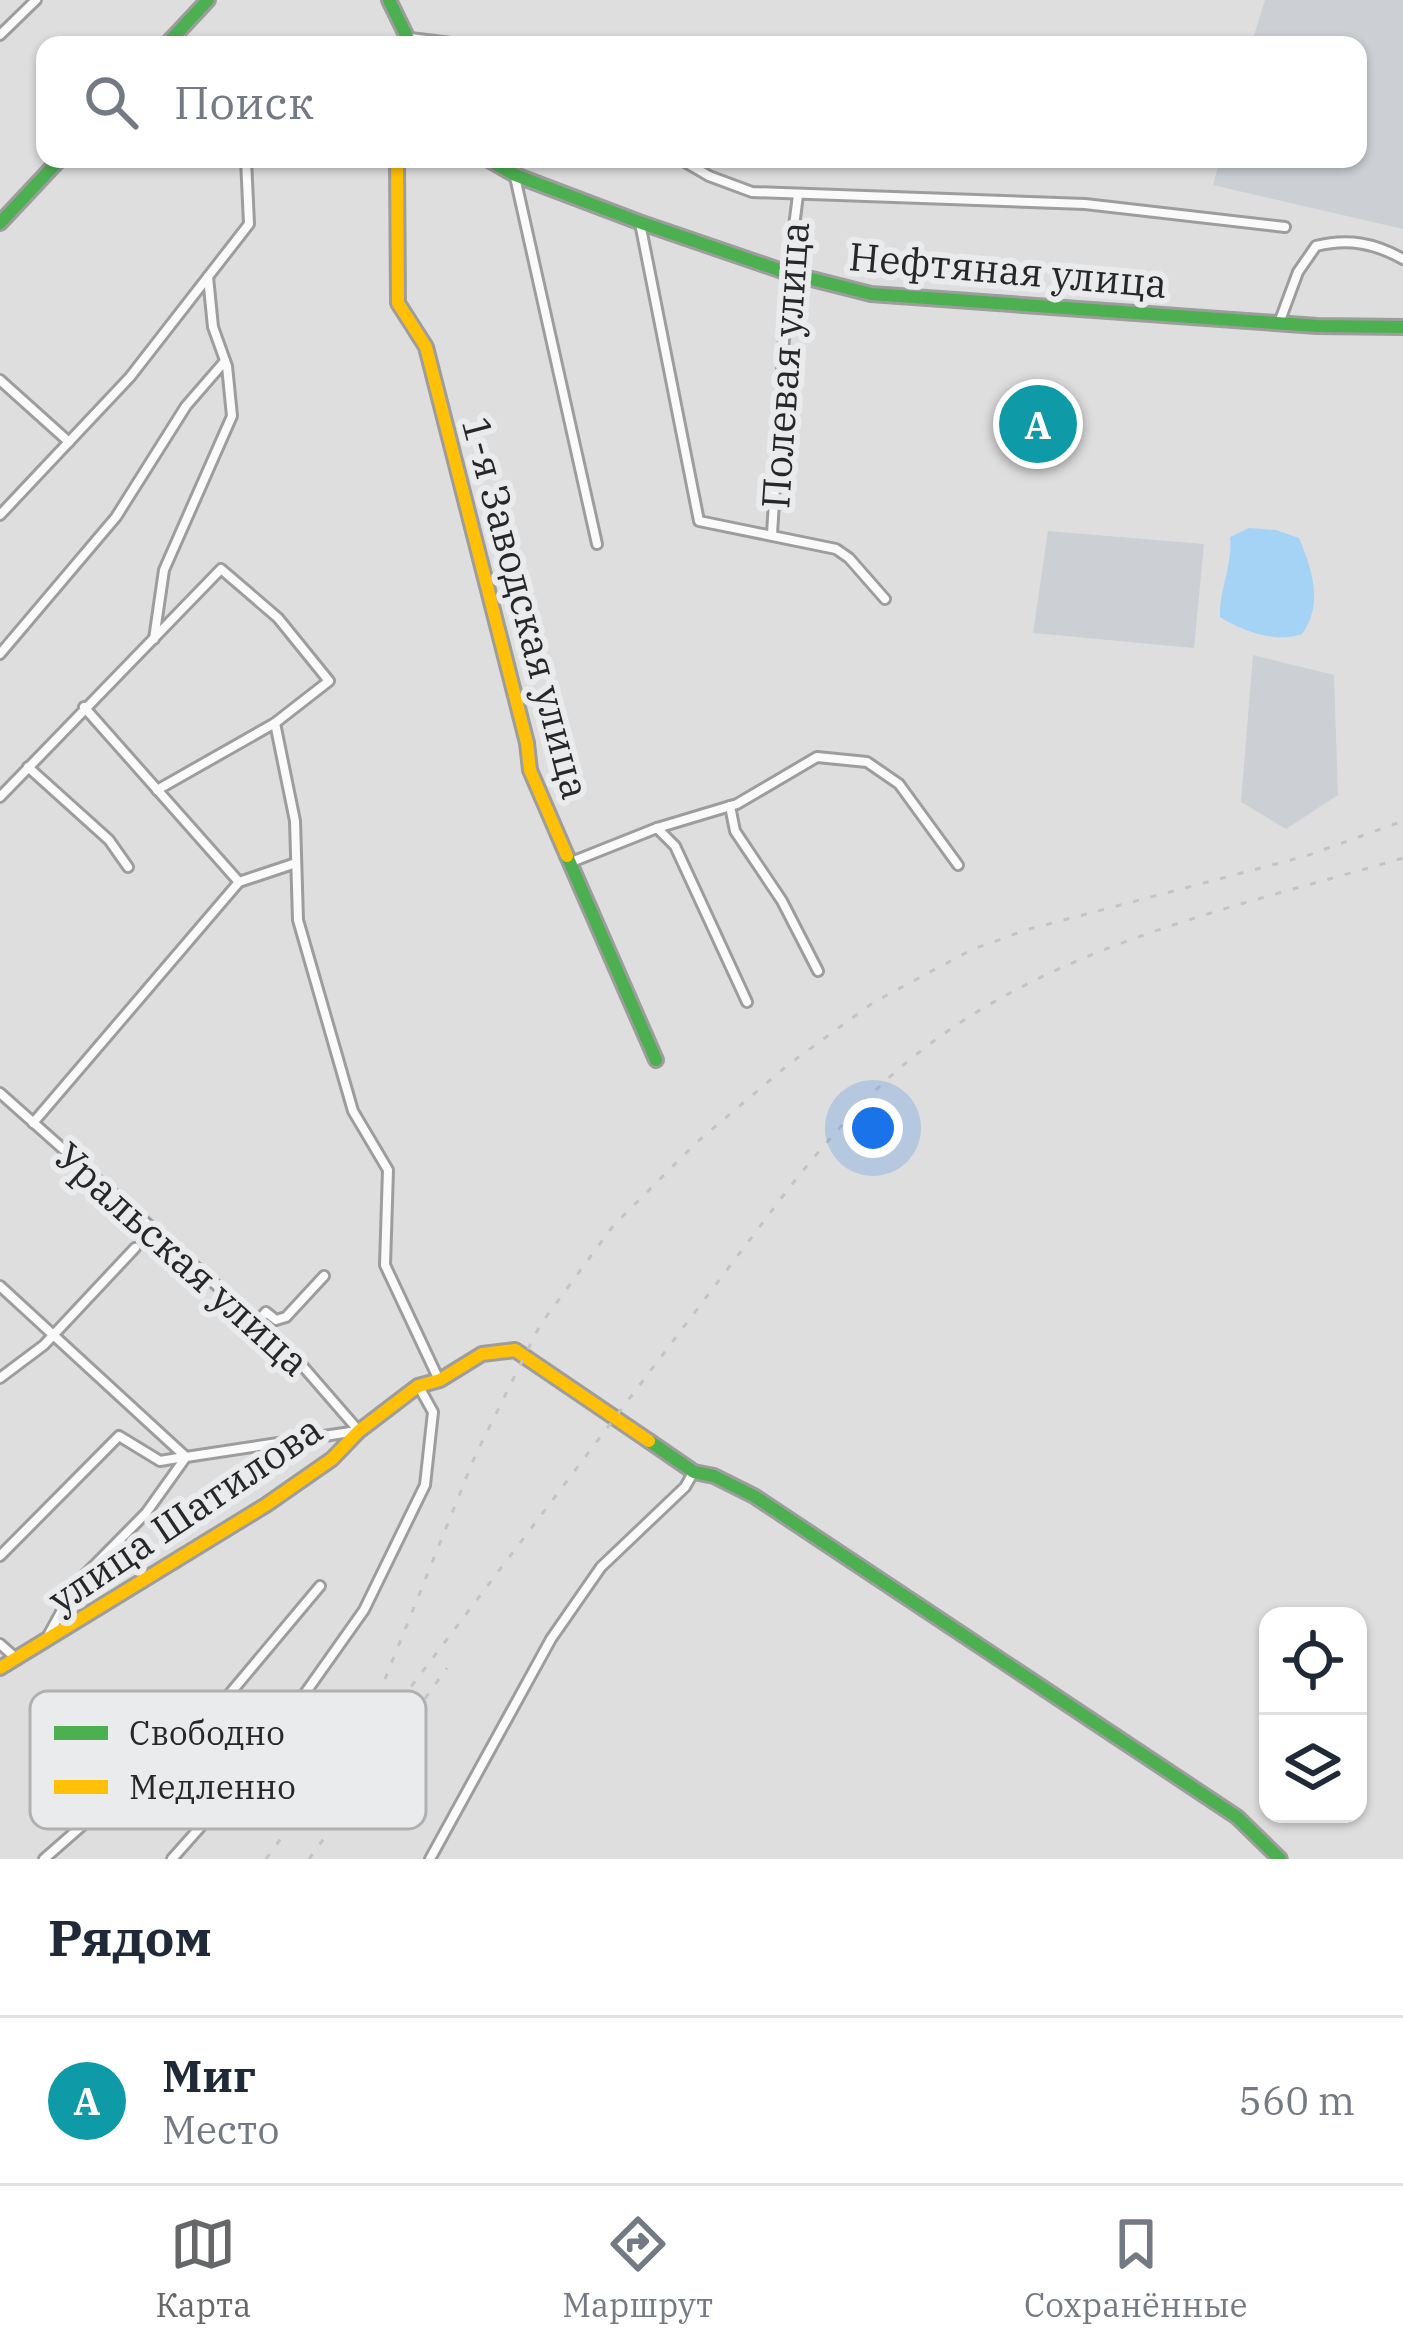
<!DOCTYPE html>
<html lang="ru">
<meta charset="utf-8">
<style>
body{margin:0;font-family:"IBM Plex Serif",serif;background:#f2f2f3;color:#1f2937}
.controls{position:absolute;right:36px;bottom:36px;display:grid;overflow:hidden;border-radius:24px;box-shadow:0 3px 9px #0004}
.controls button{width:108px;height:108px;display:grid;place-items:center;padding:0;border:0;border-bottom:3px solid #e0e1e3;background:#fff;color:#1f2937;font:60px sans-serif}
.you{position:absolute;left:873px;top:1128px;width:42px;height:42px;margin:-30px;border:9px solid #fff;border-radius:50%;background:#1a73e8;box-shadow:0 0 0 18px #1a73e833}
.badge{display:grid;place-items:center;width:78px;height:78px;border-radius:50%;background:#666768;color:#fff;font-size:39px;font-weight:700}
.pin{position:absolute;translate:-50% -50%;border:6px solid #fff;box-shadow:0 3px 12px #0006}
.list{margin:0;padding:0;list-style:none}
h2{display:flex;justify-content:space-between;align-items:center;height:156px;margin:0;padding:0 48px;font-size:51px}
h2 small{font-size:39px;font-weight:400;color:#747a83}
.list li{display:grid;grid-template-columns:78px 1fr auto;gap:36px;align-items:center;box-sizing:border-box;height:168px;padding:0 48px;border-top:3px solid #e0e1e3}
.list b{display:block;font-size:45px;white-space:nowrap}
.list p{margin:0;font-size:39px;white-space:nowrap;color:#747a83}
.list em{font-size:39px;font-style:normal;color:#747a83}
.icon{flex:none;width:66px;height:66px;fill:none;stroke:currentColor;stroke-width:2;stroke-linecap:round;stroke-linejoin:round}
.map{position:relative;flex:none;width:1403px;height:1859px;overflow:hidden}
.search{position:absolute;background:#fff;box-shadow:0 3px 9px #0004;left:36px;right:36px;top:36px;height:132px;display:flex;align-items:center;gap:30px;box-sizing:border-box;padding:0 42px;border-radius:24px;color:#747a83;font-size:45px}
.sheet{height:324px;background:#fff}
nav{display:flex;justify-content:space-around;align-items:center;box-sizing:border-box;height:168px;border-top:3px solid #e0e1e3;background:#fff;font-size:33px;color:#747a83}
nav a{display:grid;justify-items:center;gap:6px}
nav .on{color:#666768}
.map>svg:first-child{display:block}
.built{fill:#cccfd4}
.water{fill:#a5d3f5}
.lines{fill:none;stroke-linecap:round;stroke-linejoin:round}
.street-casing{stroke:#9d9d9e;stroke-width:14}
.fast-casing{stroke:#9d9d9e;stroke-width:18}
.slow-casing{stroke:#9d9d9e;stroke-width:18}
.street{stroke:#fafafa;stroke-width:8}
.fast{stroke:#4caf50;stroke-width:12}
.slow{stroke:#ffc107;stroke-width:12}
.rail{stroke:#c3c4c4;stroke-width:3;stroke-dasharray:6 12;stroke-linecap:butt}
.labels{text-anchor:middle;stroke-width:12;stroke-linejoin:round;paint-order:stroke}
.street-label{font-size:39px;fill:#262728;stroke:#eaebed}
.key{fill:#eaebed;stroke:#afb0b2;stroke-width:3}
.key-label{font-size:33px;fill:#262728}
</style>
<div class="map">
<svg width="1403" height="1859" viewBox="0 0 1403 1859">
<rect width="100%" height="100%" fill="#dededf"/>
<g class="built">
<path d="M1265 0H1403V229L1213 185 1220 159H1358V45H1251Z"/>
<path d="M1048 531 1204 544 1194 648 1033 633Z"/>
<path d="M1253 655 1334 675 1338 795 1286 829 1241 802Z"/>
</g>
<path class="water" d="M1249 528 1276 530 1299 538C1312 569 1324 604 1302 634 1277 643 1243 632 1220 617 1219 589 1233 566 1230 537Z"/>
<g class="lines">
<defs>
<g id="street">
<path d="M0 35 36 0"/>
<path d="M410 38 468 45"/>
<path d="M680 159 709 176 752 192 1085 204 1285 227"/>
<path d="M515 177 597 544"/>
<path d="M640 223 699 521 836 549 849 558 885 599"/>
<path d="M1279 323 1298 272 1316 246C1348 238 1374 243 1403 259"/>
<path d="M0 380 69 442"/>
<path d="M0 515 130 377 249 224 246 159"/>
<path d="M772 534 788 273 798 195"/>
<path d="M154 639 164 570 232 416 227 366 213 327 208 277"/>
<path d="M0 654 116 517 186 406 225 361"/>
<path d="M84 707 239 882"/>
<path d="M275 723 295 821 298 920 353 1111 388 1170 385 1265 439 1380"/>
<path d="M28 767 109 840 128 867"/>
<path d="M0 797 221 569 278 618 329 681 275 723 157 790"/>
<path d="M730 806 735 831 782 901 818 971"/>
<path d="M657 828 675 846 747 1002"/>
<path d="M569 863 657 828 737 804 817 757 867 762 899 784 958 865"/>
<path d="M0 1093 287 1348 359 1431"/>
<path d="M33 1123 239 882 296 863"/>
<path d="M0 1286 186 1457"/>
<path d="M258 1321 266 1312 276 1320 286 1317 324 1276"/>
<path d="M0 1378 44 1345 135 1248"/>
<path d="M0 1556 119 1436 160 1461 184 1457"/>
<path d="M49 1634 77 1583 146 1513 186 1457 357 1431"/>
<path d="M0 1644 17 1659"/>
<path d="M44 1859 222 1703 320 1586"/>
<path d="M172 1859 250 1771 364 1610 425 1485 433 1412 419 1387"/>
<path d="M430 1859 551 1639 601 1567 685 1487 693 1473"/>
</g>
<g id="fast">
<path d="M389 0 411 45"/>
<path d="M166 45 208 0"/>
<path d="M487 159 515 175 639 222 788 273 871 294 1317 326 1403 327"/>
<path d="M0 223 60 159"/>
<path d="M567 856 656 1060"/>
<path d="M649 1441 694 1472 714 1476 754 1496 1237 1817 1280 1859"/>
</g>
<g id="slow">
<path d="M397 159 398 303 426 347 527 743 530 770 567 856"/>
<path d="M0 1668 266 1505 332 1459 359 1431 418 1386 440 1380 482 1354 515 1350 649 1441"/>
</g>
</defs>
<use href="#street" class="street-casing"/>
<use href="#fast" class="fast-casing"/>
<use href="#slow" class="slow-casing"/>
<use href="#street" class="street"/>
<use href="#fast" class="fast"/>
<use href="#slow" class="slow"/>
<g class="rail">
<path d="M357 1758 789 1188C829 1138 871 1089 922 1050 1059 943 1240 906 1403 858"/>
<path d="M266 1859 348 1746 379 1694 475 1456 540 1325 613 1226 697 1142 788 1065 874 1002 971 950 1026 930 1306 856 1403 821"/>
<path d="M309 1859 447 1668"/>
</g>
</g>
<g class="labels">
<g class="street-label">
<text transform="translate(1008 270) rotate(5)" y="14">Нефтяная улица</text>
<text transform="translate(785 365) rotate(-86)" y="14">Полевая улица</text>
<text transform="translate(526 608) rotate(75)" y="14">1-я Заводская улица</text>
<text transform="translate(182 1259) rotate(42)" y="14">Уральская улица</text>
<text transform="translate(185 1514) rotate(-34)" y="14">улица Шатилова</text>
</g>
</g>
<rect x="30" y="1691" width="396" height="138" rx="18" class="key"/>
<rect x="54" y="1726" width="54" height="14" fill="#4caf50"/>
<rect x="54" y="1780" width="54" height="14" fill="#ffc107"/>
<g class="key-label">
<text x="129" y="1745">Свободно</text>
<text x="129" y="1799">Медленно</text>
</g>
</svg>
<div class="controls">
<button><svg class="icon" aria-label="locate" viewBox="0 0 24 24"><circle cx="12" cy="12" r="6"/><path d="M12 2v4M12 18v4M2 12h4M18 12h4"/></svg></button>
<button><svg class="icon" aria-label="layers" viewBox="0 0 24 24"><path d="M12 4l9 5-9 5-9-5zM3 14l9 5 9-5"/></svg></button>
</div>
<div class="you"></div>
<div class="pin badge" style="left:1038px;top:424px;background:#0f9aa8">A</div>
<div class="search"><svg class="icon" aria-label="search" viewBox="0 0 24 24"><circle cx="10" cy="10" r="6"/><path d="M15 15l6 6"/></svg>Поиск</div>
</div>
<section class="sheet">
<h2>Рядом<small></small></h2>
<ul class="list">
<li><span class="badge" style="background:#0f9aa8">A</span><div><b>Миг</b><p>Место</p></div><em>560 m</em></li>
</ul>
</section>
<nav>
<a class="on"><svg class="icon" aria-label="map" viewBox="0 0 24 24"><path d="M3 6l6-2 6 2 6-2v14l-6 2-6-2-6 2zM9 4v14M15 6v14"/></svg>Карта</a>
<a><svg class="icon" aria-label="directions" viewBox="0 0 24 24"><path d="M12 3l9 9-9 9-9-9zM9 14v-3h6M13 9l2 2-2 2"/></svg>Маршрут</a>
<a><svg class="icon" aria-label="saved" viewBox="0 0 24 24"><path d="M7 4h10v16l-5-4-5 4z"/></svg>Сохранённые</a>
</nav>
